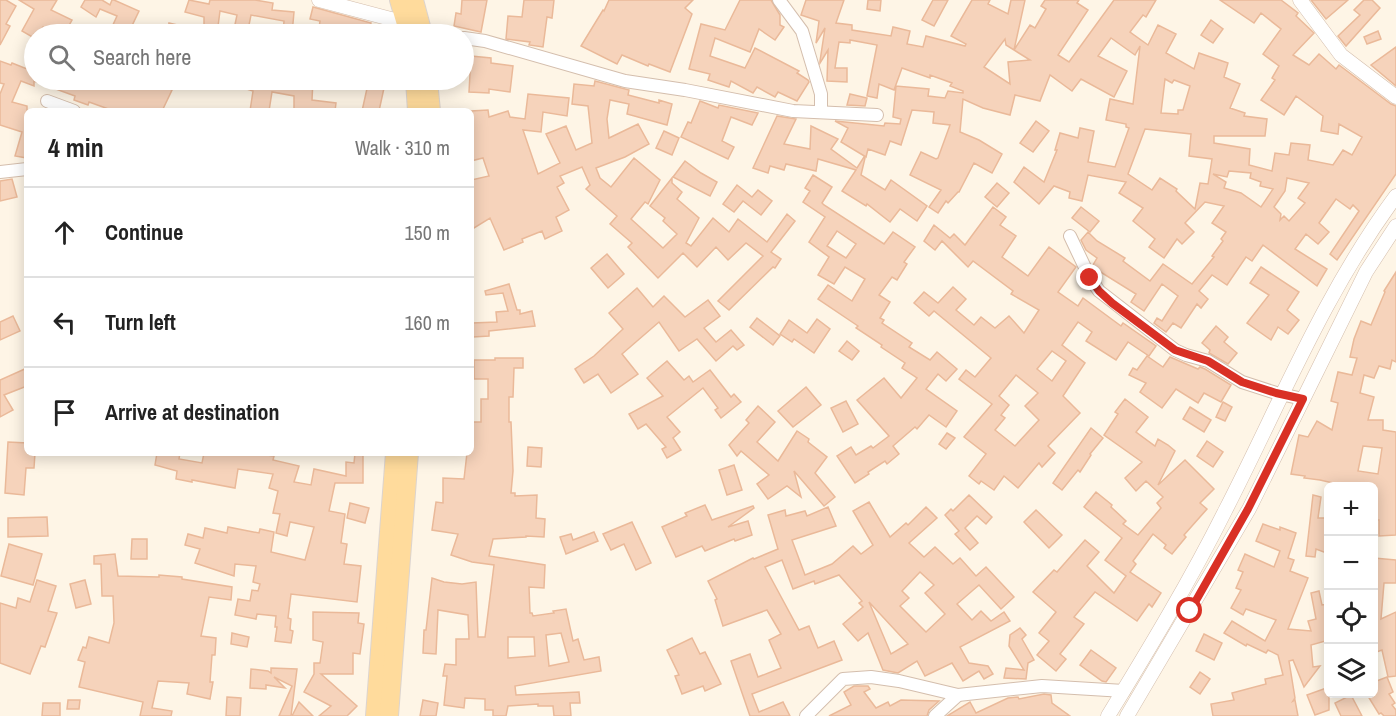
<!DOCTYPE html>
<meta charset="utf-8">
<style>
body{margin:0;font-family:"Archivo Narrow",sans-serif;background:#f2f2f2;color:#222}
.controls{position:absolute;right:18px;bottom:18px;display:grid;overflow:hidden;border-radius:9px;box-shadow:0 3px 15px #0003}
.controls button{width:54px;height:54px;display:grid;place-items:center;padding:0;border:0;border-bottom:2px solid #e0e0e0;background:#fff;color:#222;font:30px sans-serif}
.stop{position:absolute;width:18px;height:18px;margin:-14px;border:4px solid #d93025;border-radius:50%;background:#fff}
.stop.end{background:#d93025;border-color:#fff;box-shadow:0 2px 6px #0008}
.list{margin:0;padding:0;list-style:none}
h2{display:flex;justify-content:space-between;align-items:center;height:78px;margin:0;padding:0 24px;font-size:26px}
h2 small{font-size:20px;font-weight:400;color:#767676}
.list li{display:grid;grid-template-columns:39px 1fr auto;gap:18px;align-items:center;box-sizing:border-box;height:90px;padding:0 24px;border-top:2px solid #e0e0e0}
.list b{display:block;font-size:22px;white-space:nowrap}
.list em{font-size:20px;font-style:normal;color:#767676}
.icon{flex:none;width:33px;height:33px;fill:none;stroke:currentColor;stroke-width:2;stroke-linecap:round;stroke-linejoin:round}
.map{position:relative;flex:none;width:1396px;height:716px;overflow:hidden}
.search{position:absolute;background:#fff;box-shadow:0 3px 15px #0003;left:24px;top:24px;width:450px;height:66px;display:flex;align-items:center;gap:15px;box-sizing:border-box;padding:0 21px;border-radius:33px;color:#767676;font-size:22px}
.panel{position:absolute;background:#fff;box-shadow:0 3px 15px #0003;left:24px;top:108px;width:450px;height:348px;border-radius:9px}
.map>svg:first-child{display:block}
.building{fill:#f6d3bb;stroke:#eab999;stroke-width:1.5;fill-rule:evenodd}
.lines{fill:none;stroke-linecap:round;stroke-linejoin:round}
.minor-casing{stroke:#d4bead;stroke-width:14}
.tertiary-casing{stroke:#d4bead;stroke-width:15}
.primary-casing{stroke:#dcd4cf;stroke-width:20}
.minor{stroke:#fff;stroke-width:12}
.tertiary{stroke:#fff;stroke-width:14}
.primary{stroke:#ffdb9c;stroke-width:18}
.route{stroke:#d93025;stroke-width:8}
</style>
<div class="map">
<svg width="1396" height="716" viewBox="0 0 1396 716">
<rect width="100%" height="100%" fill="#fef5e6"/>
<g class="building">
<path d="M0 0H6L16 6 6 24 10 26 0 45Z"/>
<path d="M19 0H57L51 10 72 20 64 34H57L43 27 39 34H34V38L22 31 34 9Z"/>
<path d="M85 0H102L110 5 112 0H114L139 11 128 34H123L112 27 117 16 100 9 96 17 81 7Z"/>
<path d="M189 0 209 4 210 0H255L273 3 272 10 294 12 292 34H283L284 21 251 15 248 30 245 29V34H233L237 15 220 11 217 34H204V17L185 12Z"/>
<path d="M462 0H487L481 32 454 26 456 13 461 14Z"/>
<path d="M524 0H554L552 18 547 17 543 47 529 45 530 42 506 39 508 16 522 17Z"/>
<path d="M609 0H693L685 8 692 14 670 72 649 64 648 66 622 55 617 64 581 46 603 10 604 11Z"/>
<path d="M740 0H771L780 15V25L784 27 775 40 759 29 750 52 715 38 710 56 745 68 755 48 799 71 797 73 808 80 809 82 797 101 778 92 775 97 757 87 753 93 731 81 729 87 708 80 710 74 689 69 701 24 725 30Z"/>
<path d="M806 0H844L836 23 852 25V30L891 36 893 27 910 31 907 44 923 47 926 36 965 46 966 44 951 36 972 0H990L988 4 1008 14 1011 0H1025L1014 50 1006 45 1005 39 984 67 1010 84 1008 62 1030 60 1014 50 1030 25 1035 28 1046 9 1041 6 1045 0H1079L1077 3 1088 10 1058 55 1069 62 1114 0H1156L1146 17 1143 15 1130 32 1148 45 1158 25 1176 34 1166 53 1194 69 1199 53 1228 63 1224 77 1240 84 1230 108 1245 113 1244 116 1267 119 1265 136H1214V143L1250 149 1249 165 1272 171 1275 153 1289 155 1291 143 1310 145 1308 160 1333 165 1343 150 1352 155 1362 137 1339 124 1338 134 1321 131 1323 116 1296 96 1284 115 1261 100 1275 80 1272 78 1279 66 1263 54 1281 29 1261 13 1254 23 1220 0H1281L1298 13 1296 16 1314 33 1293 55 1309 65 1319 54 1336 69 1339 65 1391 104 1396 106V174L1337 260 1330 254 1359 211 1353 205 1350 209 1336 199 1319 223 1329 232 1318 244 1306 234 1295 249 1327 269 1317 286 1263 245 1252 261 1246 257 1227 285 1212 275 1199 291 1208 299 1201 308 1197 304 1181 328 1173 323 1166 332 1154 323 1157 318 1162 321 1178 296 1162 284 1144 311 1131 302 1136 294 1094 268 1093 265 1097 258 1086 250 1081 240 1088 232 1097 241 1125 258 1123 261 1150 281 1163 264 1192 284 1214 257 1212 256 1223 241 1221 239 1226 232 1212 223 1224 206 1205 202 1185 223 1194 232 1182 244 1177 239 1164 258 1149 247 1155 239 1133 221 1143 208 1119 193 1126 182 1088 175 1082 201 1069 198 1070 192 1054 186 1039 204 1014 182 1024 167 1044 182 1057 150H1055L1060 133 1078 138 1080 128 1094 131 1088 162 1115 167 1129 128 1126 127V124L1106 120 1110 99 1133 104 1140 46 1135 55 1111 38 1098 56 1127 71 1114 97 1081 79 1072 91 1050 75 1040 101 1015 95 1010 115 983 108 963 99 960 132 979 140 1002 154 992 173 974 163 959 192H958L948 203 946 201 938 213 929 207 941 190 910 175 921 152 936 159 938 158 950 125 933 123 934 112 912 110 901 145 890 141 885 155 868 149 866 157 841 142 848 128 835 121 884 126 885 123 900 124 901 119 893 117 896 86 929 89 928 96 945 98 948 91 963 93V91L950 86 952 83 930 75V78L902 68 894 90 879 84 877 98 867 96 877 45 850 40V43L839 42 835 68H847V82L827 81 828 50 820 63V61L825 28 816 43 819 21 801 15ZM1165 79 1172 83 1174 80 1190 86 1183 110H1178V114L1161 113ZM1145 129 1191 134 1189 156 1212 159 1208 184 1200 183 1195 209 1176 191 1177 189 1160 178 1152 190 1128 174ZM1229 171 1251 173 1250 178 1261 182 1260 186 1273 189 1261 207 1241 193 1224 188 1226 182 1213 174 1227 177ZM1287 178 1309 183 1298 198 1305 203 1289 221 1284 216 1280 220 1281 214 1274 207 1285 191Z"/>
<path d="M868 0H881L880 11 867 9Z"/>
<path d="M933 0H948L934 26 922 20Z"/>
<path d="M1311 0H1348L1326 19Z"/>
<path d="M1364 0H1372L1380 8 1346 46 1338 36 1360 15 1354 10Z"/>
<path d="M313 7 371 23 368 34H349L337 31 336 34H318L320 21 310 19Z"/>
<path d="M1211 20 1223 29 1213 43 1201 35Z"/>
<path d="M169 23 182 26 180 34H167Z"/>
<path d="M1378 31 1381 39 1367 44 1364 37Z"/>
<path d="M1396 47V86L1371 65Z"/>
<path d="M33 51 34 80H150L172 90 162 111H114L89 102 88 105 74 100 75 96 34 81V86L21 81 12 102 27 106V158L15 156 22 132 0 125V94L4 84 0 83V61L11 65 12 63 27 69Z"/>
<path d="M471 56 491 58V63L513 66 510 92 489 89V93L469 92Z"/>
<path d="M222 80H313L312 100 336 103 335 111H294V96L272 92 269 111H250L253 91 221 81Z"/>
<path d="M595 81 629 90 628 95 659 103V100L672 104 667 125 627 114 629 104 610 100 607 119 609 138 638 124 649 144 625 157 596 168 600 178 611 187 634 158 660 180 648 204 645 202 631 219 663 248 677 234 663 221 665 218 650 206 672 178V183L682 192 677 199 699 218 686 243 691 246 713 218 729 232 738 219 767 242 787 214 795 221 771 252 781 259 775 268 773 267 729 310 718 301 763 256 746 243 728 260 716 247 697 267 683 253 658 278 628 247 632 243 610 224 617 216 586 189 590 185 582 167 560 176 564 183 557 187 569 210 556 217 562 231 545 239 542 231 522 239 523 242 504 250 490 218 474 228 471 224V180L489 176 483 158 471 161V111L488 110 489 117 508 111 510 117 525 119 528 94 569 98 567 116 543 112 541 132 523 130 538 174 560 163 546 134 566 126 576 150 592 143 588 106 572 104 574 84 594 86Z"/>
<path d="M368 84 384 88 379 111H362Z"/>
<path d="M850 94 867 98 865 106 847 105Z"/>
<path d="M700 101 718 108 719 105 758 113 752 125 731 117 722 141 734 147 728 159 681 137 688 122 691 123Z"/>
<path d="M777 116 796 119 784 144 810 149 811 126 838 139 831 149 857 168 864 157 865 158 861 175 885 190 891 180 927 206 917 221 900 209 890 222 867 204 866 206 842 191 856 170 818 159 816 171 786 164 784 170 770 166 768 173 753 168Z"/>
<path d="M1036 121 1049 131 1033 152 1020 143Z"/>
<path d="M664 131 679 138 672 155 656 148Z"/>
<path d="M685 161 701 173 717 182 710 196 673 177Z"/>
<path d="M813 175 832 187 822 203 824 205 884 244 893 232 915 247 904 262 907 264 897 280 892 277 879 295 890 302 880 318 884 320 882 323 912 343 909 347 930 360 937 352 957 369 946 381 938 374 926 389 957 411 946 427 929 415 917 429 915 427 893 446 899 454 887 464 885 461 868 472 869 474 855 483 837 456 851 447 856 455 871 446 873 448 889 436 857 400 884 378 901 398 917 378 902 368 905 363 881 347 882 345 856 328 858 326 818 299 828 285 852 301 865 279 845 267 834 284 818 275 829 257 809 242 825 217 803 202 810 191 805 188ZM837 231 856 244 846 258 827 246Z"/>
<path d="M12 179 17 197 0 201V181Z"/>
<path d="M997 183 1009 193 997 207 985 197Z"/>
<path d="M737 185 752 197 758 190 772 201 761 215 743 201 734 212 723 204Z"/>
<path d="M993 207 1006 217 1000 225 1016 236 1002 257 1028 276 1049 247 1076 267 1058 292 1078 306 1083 298 1121 326 1123 323 1156 346 1149 356 1128 342 1116 360 1086 341 1092 332 1078 322 1062 345 1085 363 1063 396 1080 413 1048 446 1055 453 1042 467 1039 463 1018 488 1004 476 994 490 981 481 979 484 969 476 986 454 964 437 992 404 959 379 966 370 975 377 991 358 934 311 929 316 914 303 924 292 938 303 953 287 966 299 956 310 974 325 981 317 995 328 1009 316 1024 333 1039 310 1011 294 1013 291 973 261 968 267 942 241 935 250 924 241 934 225 950 238 954 234 965 245ZM1052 351 1066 361 1052 381 1037 369ZM1016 375 1038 393 1025 406 1039 420 1015 446 995 430 1005 418 1001 415 1009 405 999 396Z"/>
<path d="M1081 207 1099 221 1090 232 1072 218Z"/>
<path d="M607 254 624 274 608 288 591 268Z"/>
<path d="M1261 267 1299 292 1287 310 1299 320 1288 334 1278 327 1271 340 1247 323 1269 295 1250 283Z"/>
<path d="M1396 272V362L1392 360 1390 369 1379 366 1374 378 1364 375 1360 393 1374 397 1368 420H1383V430L1396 432V535L1379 536V520H1374V486H1346L1320 480 1304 478 1305 476 1291 474 1299 435 1308 437 1317 421 1332 430 1338 403 1331 401 1338 372 1352 375 1357 358 1350 357 1354 339 1361 321 1371 325 1385 292 1384 291ZM1363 446 1382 448 1378 474 1358 471Z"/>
<path d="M509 284 517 310H520V314L532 311 535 326 489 331V336L473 337 472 323 497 322 496 312 508 311 503 293 486 295 485 291Z"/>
<path d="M637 288 653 307 664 296 685 317 708 300 720 316 704 328 716 342 731 330 744 345 737 350 733 346 716 361 697 339 679 351 659 322 622 354 638 374 611 393 598 374 584 383 575 369 594 356 623 329 609 313Z"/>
<path d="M13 316 20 331 0 340V322Z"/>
<path d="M757 318 780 336 773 345 750 327Z"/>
<path d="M817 319 830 329 814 353 794 339 792 342 780 334 789 320 807 333Z"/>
<path d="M1216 326 1228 337 1224 342 1237 353 1228 364 1209 353 1210 350 1202 343Z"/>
<path d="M847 341 859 351 852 360 839 351Z"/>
<path d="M1147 356 1163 367 1170 357 1198 369 1200 367 1205 369 1231 385 1221 402 1204 393 1198 403 1176 389 1162 408 1140 392 1146 383 1129 375 1133 368 1137 370Z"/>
<path d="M495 358H523V368H514L513 397H509V422H511L513 471 511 493H515V496L537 495 536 518 545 519 544 537 526 536V537L493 539 489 556 545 565 544 588 529 587 530 613H532L533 616 554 613 553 611 566 609 573 641 578 639 584 660 599 657 601 671 515 686 516 695 579 692 580 703H570L571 716H554L553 706H538V704L508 706 506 716H493V710H485V699L465 698 464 708 444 705 447 676H443L445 664 456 665V639H469L468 615 438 610 436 654 423 653 424 630H426L432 578 444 582 462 584 476 582 478 637H485L494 565 472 562 451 555 458 534 432 530 436 502 443 503V478L464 479 467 453H471V422H481V399H488V379H474V360H495ZM561 633 569 662 549 666 546 635ZM508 637H534L535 656 508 658Z"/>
<path d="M667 361 684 380 689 376 693 382 710 370 731 397 734 394 741 402 721 418 715 410 718 408 703 388 667 417 680 432 673 438 681 450 667 458 662 449 666 447 646 424 638 429 629 414 663 396 647 378Z"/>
<path d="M27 368V386L4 395 13 410 0 417V380Z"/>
<path d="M806 387 821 405 793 427 778 411Z"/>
<path d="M1125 399 1148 417 1136 432 1155 446 1158 439 1168 445 1175 451 1158 485 1185 460 1214 489 1200 503 1207 509 1184 535 1186 537 1172 554 1164 548 1166 545 1153 534 1133 561 1136 564 1130 572 1161 593 1152 607 1149 604 1137 621 1095 592 1074 617 1084 624 1060 654 1066 659 1056 671 1037 655 1049 641 1039 633 1056 612 1033 592 1054 570 1057 572 1085 540 1099 552 1087 566 1114 593 1126 576 1105 560 1122 538 1084 507 1096 492 1112 505 1111 507 1126 521 1123 524 1138 535 1161 508 1157 503 1163 497 1146 481 1136 491 1125 478 1142 462 1104 435 1118 414 1115 412Z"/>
<path d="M846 401 858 424 843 432 831 408Z"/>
<path d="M1223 402 1232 407 1225 421 1216 417Z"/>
<path d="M758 406 775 422 757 442 778 461 797 431 809 439 808 442 827 457 815 473 835 497 824 506 794 471 801 497 787 486 768 499 757 484 769 475 741 451 737 456 729 445 749 423 746 420Z"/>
<path d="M1190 407 1211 420 1204 432 1183 419Z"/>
<path d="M1091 428 1103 438 1090 454 1091 455 1080 472 1078 470 1062 490 1053 483Z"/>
<path d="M947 433 955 438 946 449 939 444Z"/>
<path d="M1207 441 1223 452 1213 467 1197 456Z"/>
<path d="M8 442 27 443V453H35L34 468H26L24 495 5 493Z"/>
<path d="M528 447 542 448 541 467 527 466Z"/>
<path d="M157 453H180L179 459 202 463 204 453H240L250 455V453H253L274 456 273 460 299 466 294 482 311 485 314 469 346 476V462L354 463 355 453H363V483H335L329 511 345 514 341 543 347 544 344 564 361 566 357 602 291 594 288 618 291 619 290 630 293 631 291 643 275 641 277 627H275L276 616 257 614 256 619 235 615 238 599 250 601 252 590 258 591 260 584 253 582 256 566 235 564 234 576 195 563 200 549 185 545 188 534 203 538 205 528 227 533 228 527 259 533 260 529 274 532 271 552 305 560 314 527 290 522 287 536 276 533 280 514 273 513 278 491 269 488 273 474 238 469 235 488 192 480V482L176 479 177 471 155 465Z"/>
<path d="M734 465 742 490 727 495 719 470Z"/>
<path d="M969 495 992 517 986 524 977 516 965 528 978 543 970 550 955 534 959 531 945 515 951 509 953 511Z"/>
<path d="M1313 495 1321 497 1318 518H1329V554L1316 549 1315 557 1306 556Z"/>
<path d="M869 502 890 537 906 523 908 525 926 507 937 518 909 543 924 557 935 547 953 564 960 558 976 576 986 567 1014 597 1001 609 979 585 957 604 972 620 981 611 991 621 1004 612 1010 621 960 647 969 663 988 666 993 674 984 679 979 671 963 681 952 663 925 676 917 661 898 673 883 670 868 633 858 641 843 624 863 607 859 603 862 601 839 575 815 584 814 581 793 589 782 560 765 567 799 630 809 626 818 648 834 641 842 660 752 694 759 712 783 702 790 716H750L731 661 750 654 758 677 781 668 769 640 781 634 767 610 723 626 715 600 717 599 708 581 753 558 754 559 778 549 768 515 785 510 786 516 805 511 807 516 828 507 836 526 792 540 805 575 832 564 853 546 861 554 873 545 853 511ZM920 572 934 585 925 593 945 614 926 632 900 606 909 598 902 591ZM869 602 908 644 891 654Z"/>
<path d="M350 503 369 508 365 523 347 518Z"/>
<path d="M705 505 712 520 753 506 754 508 728 527 748 521 752 535 735 541 734 539 705 551 702 546 676 557 662 527 687 516 685 513Z"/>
<path d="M1036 510 1062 535 1049 548 1024 522Z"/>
<path d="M47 517 48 536 8 537V518Z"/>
<path d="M632 522 651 563 636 570 624 544 611 550 603 534Z"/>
<path d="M1263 524 1280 530V527L1296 533 1288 558 1294 560 1290 571 1308 578 1288 629 1311 631 1308 621 1316 619 1311 593 1319 591 1322 605 1329 604V640L1311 645 1313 667 1320 666 1304 687 1293 660 1289 661 1295 698 1293 701 1295 700 1298 716H1213L1211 704 1234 700 1232 693 1266 684 1265 679 1283 675 1278 655 1268 650 1266 653 1247 644 1246 646 1224 633 1232 621 1265 641 1276 620 1246 609 1243 615 1231 608 1241 590 1236 588 1243 572 1238 570 1245 554 1274 567 1280 551 1256 541Z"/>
<path d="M594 532 598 541 566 554 560 537 571 534 573 540Z"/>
<path d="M132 539H147V559H131Z"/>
<path d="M9 544 42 554 33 585 1 576Z"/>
<path d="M115 554 118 576 159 577V575L182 577V579L232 587 231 600 209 597 201 636 216 638 215 655H212L210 682H213L210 699 187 694 189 683 158 681 152 708 172 711 171 716H140L143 702 79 687 85 662 78 660 83 647 86 648 89 637 109 643 114 623 113 596H102L101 564H94V556Z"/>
<path d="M1374 558 1396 560V583H1384L1381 619 1396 612V676L1388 677 1382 650 1374 653Z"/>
<path d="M37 580 56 586 48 611 57 613 45 647 41 646 30 674 0 663V603L16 608 18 598 30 602Z"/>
<path d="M85 580 91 604 76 608 70 584Z"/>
<path d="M313 612 359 613 358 623 364 624 360 654 353 653V674H321L357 706 347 716H319L331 706 304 692 314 674V663H320L323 642 313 640Z"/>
<path d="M1020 628 1026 635 1022 639 1034 660 1028 663 1026 679 1004 678 1006 668 1024 670 1009 646 1010 635Z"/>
<path d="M232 633 249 637 247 647 231 644Z"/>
<path d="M1204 634 1222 643 1214 660 1196 651Z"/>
<path d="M692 638 700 654 705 652 721 684 705 691 703 686 682 694 675 676 679 675 667 650Z"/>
<path d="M1091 650 1116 668 1106 682 1102 681 1080 665Z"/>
<path d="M271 668 297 669 291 716H279L292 686 274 677 285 688 266 685V689L250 688 251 669 268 671 271 673Z"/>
<path d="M1200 672 1210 679 1200 694 1190 687Z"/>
<path d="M1387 677 1393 692 1389 694 1395 703 1392 705 1396 710V716H1384L1381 713 1379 714 1366 693H1374V682Z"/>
<path d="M854 686H868L870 689 864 692 876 708 888 702 890 706 901 700 939 701 929 710 927 716H829L851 705 844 692Z"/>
<path d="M1329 687V710L1315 715 1307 695Z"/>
<path d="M1044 694 1051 695 1052 703 1070 716H947L970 702 976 713 1008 698 1018 697 1019 699Z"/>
<path d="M1351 695 1362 716H1341L1335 703Z"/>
<path d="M227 697 241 698 240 716H226Z"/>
<path d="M68 700H80L79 709H67Z"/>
<path d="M423 700 438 703 436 716H420Z"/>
<path d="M299 702 313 716H292Z"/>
<path d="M43 703H60V716H42Z"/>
</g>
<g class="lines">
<defs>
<g id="minor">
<path d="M779 0 802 31 821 94V112"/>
<path d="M464 38 485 41 625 81 685 90 793 111 877 115"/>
<path d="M47 101 74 111"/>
<path d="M0 172 27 169"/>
<path d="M1070 236 1090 278 1099 291 1175 350 1186 355 1208 361 1242 382 1276 393 1303 399"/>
<path d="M806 716 843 679 871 677 899 681 958 695 1042 686 1124 691"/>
<path d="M935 716 958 695"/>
</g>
<g id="tertiary">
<path d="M319 0 406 23"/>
<path d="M1300 0 1341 55 1396 97"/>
<path d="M1108 716C1149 649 1190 581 1225 511 1280 404 1324 293 1396 196"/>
<path d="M1127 716 1249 509 1366 272 1396 226"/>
</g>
<g id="primary">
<path d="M399 0 409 34"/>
<path d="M414 0 423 34"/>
<path d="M415 80 417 111"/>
<path d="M428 80 431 111"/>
<path d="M375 716 395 453"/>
<path d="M389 716 409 453"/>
</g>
</defs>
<use href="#minor" class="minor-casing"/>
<use href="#tertiary" class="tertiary-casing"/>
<use href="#primary" class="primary-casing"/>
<use href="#minor" class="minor"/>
<use href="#tertiary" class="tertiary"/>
<use href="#primary" class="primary"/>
</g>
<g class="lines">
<path class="route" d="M1090 278 1099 291 1112 303 1175 350 1208 361 1242 382 1276 393 1303 399 1248 509 1190 611"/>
</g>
</svg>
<div class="controls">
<button>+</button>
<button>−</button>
<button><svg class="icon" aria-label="locate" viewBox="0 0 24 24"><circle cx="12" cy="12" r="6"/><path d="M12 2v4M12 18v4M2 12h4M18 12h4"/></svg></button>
<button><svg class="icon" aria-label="layers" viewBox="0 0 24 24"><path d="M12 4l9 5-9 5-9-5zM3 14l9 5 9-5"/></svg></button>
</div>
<div class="stop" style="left:1190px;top:611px"></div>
<div class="stop end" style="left:1090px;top:278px"></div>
<div class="search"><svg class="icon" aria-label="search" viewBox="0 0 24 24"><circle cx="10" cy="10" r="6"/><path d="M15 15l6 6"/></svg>Search here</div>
<section class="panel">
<h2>4 min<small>Walk · 310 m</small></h2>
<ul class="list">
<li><svg class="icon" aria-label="ahead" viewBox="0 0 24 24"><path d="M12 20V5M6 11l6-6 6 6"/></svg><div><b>Continue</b></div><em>150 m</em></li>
<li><svg class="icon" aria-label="left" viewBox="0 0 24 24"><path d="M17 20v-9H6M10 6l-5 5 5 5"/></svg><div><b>Turn left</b></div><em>160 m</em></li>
<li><svg class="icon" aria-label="arrive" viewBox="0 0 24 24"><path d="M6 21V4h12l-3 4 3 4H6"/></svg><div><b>Arrive at destination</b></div></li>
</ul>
</section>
</div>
